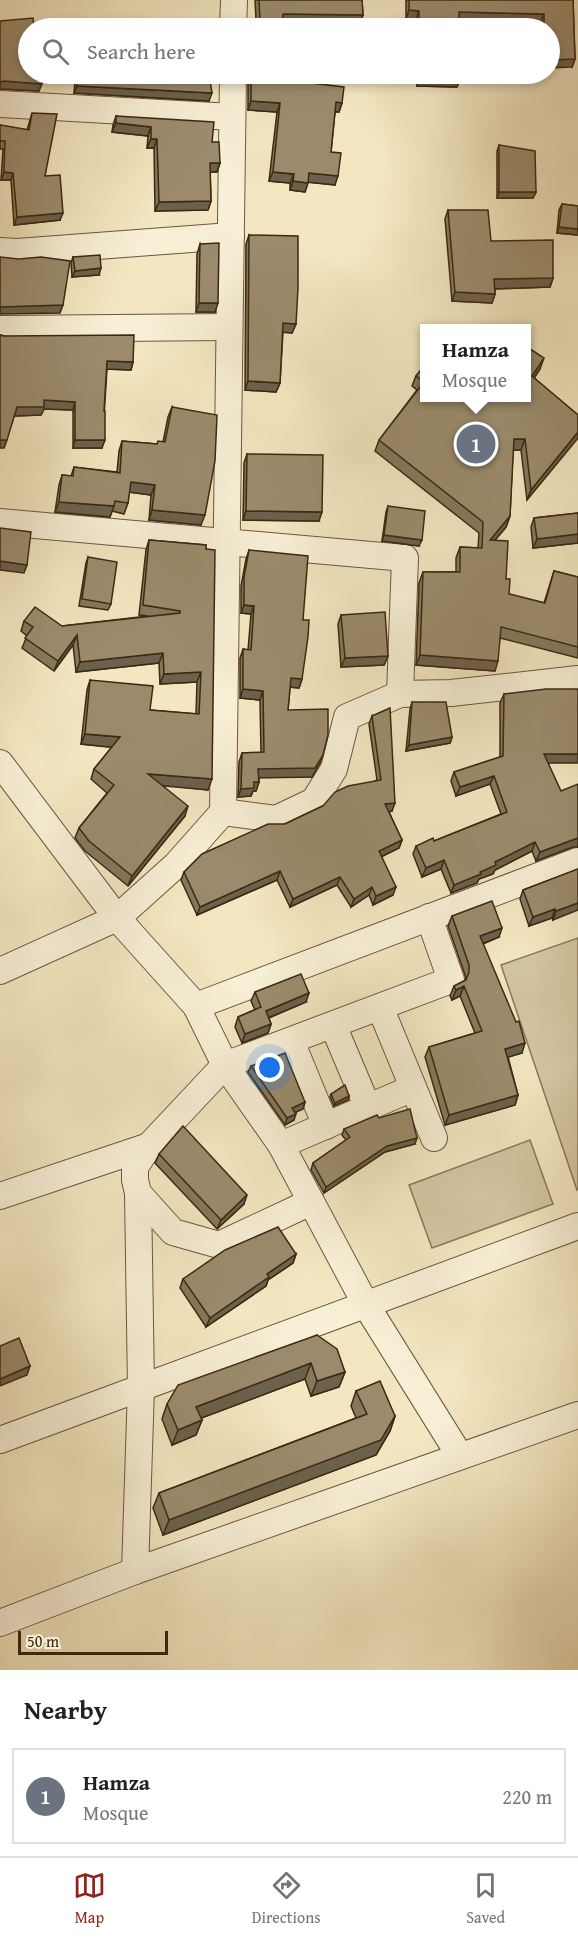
<!DOCTYPE html>
<style>
body{margin:0;font-family:"Gentium Book Plus",serif;background:#f2f2f2;color:#202124}
.scale{position:absolute;left:18px;bottom:15px;width:150px;box-sizing:border-box;padding-left:6px;border:3px solid #3b2912;border-top:0;font-size:16px;line-height:21px;white-space:nowrap;color:#3b2912;-webkit-text-stroke:4px #f7efd6;paint-order:stroke}
.you{position:absolute;left:270px;top:1068px;width:21px;height:21px;margin:-15px;border:4px solid #fff;border-radius:50%;background:#1a73e8;box-shadow:0 0 0 9px #1a73e833}
.badge{display:grid;place-items:center;width:39px;height:39px;border-radius:50%;background:#8f2418;color:#fff;font-size:20px;font-weight:700}
.pin{position:absolute;translate:-50% -50%;border:3px solid #fff;box-shadow:0 2px 6px #0006}
.popup{position:absolute;left:420px;top:324px;width:111px;height:78px;box-sizing:border-box;display:grid;place-content:center;border-radius:0px;background:#fff;filter:drop-shadow(0 2px 4px #0005);font-size:20px;white-space:nowrap;color:#757577}
.popup b{font-size:22px;color:#202124}
.popup::after{content:'';position:absolute;left:50%;top:100%;margin-left:-12px;border:12px solid transparent;border-top-color:#fff}
.list{margin:0;padding:0;list-style:none}
h2{display:flex;justify-content:space-between;align-items:center;height:78px;margin:0;padding:0 24px;font-size:26px}
h2 small{font-size:20px;font-weight:400;color:#757577}
.list li{display:grid;grid-template-columns:39px 1fr auto;gap:18px;align-items:center;box-sizing:border-box;height:96px;margin:0 12px 12px;padding:0 12px;border:2px solid #e0e0e0;border-radius:0px}
.list b{display:block;font-size:22px;white-space:nowrap}
.list p{margin:0;font-size:20px;white-space:nowrap;color:#757577}
.list em{font-size:20px;font-style:normal;color:#757577}
.icon{flex:none;width:33px;height:33px;fill:none;stroke:currentColor;stroke-width:2;stroke-linecap:round;stroke-linejoin:round}
.map{position:relative;flex:none;width:578px;height:1670px;overflow:hidden}
.search{position:absolute;background:#fff;box-shadow:0 3px 9px #0003;left:18px;right:18px;top:18px;height:66px;display:flex;align-items:center;gap:15px;box-sizing:border-box;padding:0 21px;border-radius:33px;color:#757577;font-size:22px}
.sheet{height:186px;background:#fff}
nav{display:flex;justify-content:space-around;align-items:center;box-sizing:border-box;height:84px;border-top:2px solid #e0e0e0;background:#fff;font-size:16px;color:#757577}
nav a{display:grid;justify-items:center;gap:3px}
nav .on{color:#8f2418}
.map>svg:first-child{display:block}
.green{fill:#d4c6a2;stroke:#88785a;stroke-width:1.5}
.lines{fill:none;stroke-linecap:round;stroke-linejoin:round}
.minor-casing{stroke:#69583e;stroke-width:28}
.minor{stroke:#f7efd6;stroke-width:26}
.wall{fill:#85785d;stroke:#3b2912;stroke-width:1.5}
.shaded-wall{fill:#6c614c;stroke:#3b2912;stroke-width:1.5}
.building{fill:#9b8b6c;stroke:#3b2912;stroke-width:1.5}
</style>
<div class="map">
<svg width="578" height="1670" viewBox="0 0 578 1670">
<rect width="100%" height="100%" fill="#f3e6c0"/>
<filter id="stains"><feTurbulence type="fractalNoise" baseFrequency=".00333" numOctaves="4"/><feColorMatrix values="0 0 0 0 .2 0 0 0 0 .09 0 0 0 0 .02 0 0 0 .5 -.17"/></filter>
<radialGradient id="worn" r=".72"><stop offset=".6" stop-color="#630" stop-opacity="0"/><stop offset="1" stop-color="#630" stop-opacity=".3"/></radialGradient>
<g class="green">
<path d="M578 938V1189L577 1190 501 965Z"/>
<path d="M530 1140 553 1204 432 1248 409 1185Z"/>
</g>
<g class="lines">
<defs>
<g id="minor">
<path d="M233 28 234 0"/>
<path d="M0 104 232 117"/>
<path d="M0 251 17 252 231 236"/>
<path d="M0 329 229 327"/>
<path d="M0 522 405 558 400 694"/>
<path d="M0 763 117 918 196 1006 225 1065 281 1145 366 1305 460 1456"/>
<path d="M223 812 276 819 314 801 334 769 347 717 400 694 451 693 578 679"/>
<path d="M0 971 117 918 176 865 223 812 233 74"/>
<path d="M196 1006 578 861"/>
<path d="M380 1007 434 1138"/>
<path d="M333 1025 368 1108"/>
<path d="M291 1041 326 1126"/>
<path d="M281 1145 413 1088"/>
<path d="M0 1196 149 1146"/>
<path d="M311 1202 219 1245 173 1232 138 1193 135 1180V1167L149 1146 225 1065 451 980 429 917"/>
<path d="M0 1440 578 1226"/>
<path d="M135 1571 141 1388 138 1193"/>
<path d="M0 1623 135 1571 578 1415"/>
</g>
</defs>
<use href="#minor" class="minor-casing"/>
<use href="#minor" class="minor"/>
</g>
<g class="wall">
<path d="M255 0H362L363 15 360 24 283 23 282 28H248L251 20H256Z"/>
<path d="M406 0H573L575 59 572 67 549 28H541V22L459 20V28H416V19H406Z"/>
<path d="M28 74H209V101L74 93 75 80 42 77 39 91 0 89Z"/>
<path d="M248 74H279L278 79 342 103 339 112H335L331 152 335 185 308 182 305 192 290 190V183L269 181 277 112 248 110Z"/>
<path d="M416 74H460V79L457 87 417 86Z"/>
<path d="M32 113 45 176 60 220 14 225 11 180H1L3 149H0V125L27 130Z"/>
<path d="M116 116 212 142 220 163 217 172H210L211 201 208 210 155 211 154 148H147L148 136 112 132 113 125Z"/>
<path d="M499 145 536 192 533 198H497V151Z"/>
<path d="M562 204 578 206V235L557 233 559 210Z"/>
<path d="M448 210 491 241 553 278 550 287 495 289V294L492 303 452 301 445 219Z"/>
<path d="M249 235 296 324 292 333 283 332 280 383 276 392 245 390 246 244Z"/>
<path d="M200 244 215 312H196L197 254Z"/>
<path d="M73 257 99 275 72 277 71 263Z"/>
<path d="M0 335 133 362 131 370 107 369 102 448H73V410L44 409 41 415 14 416 4 448Z"/>
<path d="M527 347 540 369 534 378 578 415 527 500 521 450H513L510 516 506 527 495 540 506 579 509 594 544 603 554 571 578 577V658L500 638 495 671 416 665 419 583 423 572H456V558L460 547 478 548 479 533 375 451 379 440 417 390 412 386 416 376 425 365V398Z"/>
<path d="M172 407 201 525 149 520 151 495 129 492 128 503 124 514 112 511 110 517 55 512 59 485 62 475 71 476 74 467 117 472 119 451 122 441 157 444 163 442 168 417Z"/>
<path d="M247 454 319 521 243 520 244 463Z"/>
<path d="M388 506 419 546 382 541 386 512Z"/>
<path d="M578 513V543L533 548 531 527 534 518Z"/>
<path d="M149 540 206 545 208 790 163 785 185 816 128 886 85 851 75 838 79 828 107 793 91 779 94 769 112 747 81 744 87 690 90 680 150 710 196 714 197 682 160 684 159 663 76 672 73 645 54 671 22 648 27 636 21 631 24 621 62 626 148 616 139 615 146 550Z"/>
<path d="M249 550 303 620 302 679 299 688 290 687 288 710 320 763 312 777H259V782L256 791H253L251 796 238 797 239 762 242 753H261L260 700 240 698V658L243 649 248 650 251 614 241 613V586L246 559Z"/>
<path d="M88 557 111 604 108 610 79 606 86 563Z"/>
<path d="M341 615 388 656 384 665 341 667 338 624Z"/>
<path d="M504 694 548 763 573 847 536 861 532 851 495 870 493 874 479 879 477 883 451 893 441 869 422 877 413 854 416 846 434 841 501 814 490 784 456 796 451 781 454 772 500 757V703Z"/>
<path d="M412 702 452 737 450 743 406 751 410 709Z"/>
<path d="M372 716 392 811 389 812 402 840 399 848 381 857 393 895 373 905 369 895 351 907 337 885 290 907 277 880 197 915 181 880 184 872 377 780 369 724Z"/>
<path d="M578 869 553 920 552 918 529 926 520 899 523 890Z"/>
<path d="M452 916 499 937 483 944 522 1053 508 1057 518 1095 515 1105 445 1125 425 1057 429 1047 475 1033 460 996 452 1000 450 996 454 986 466 980 465 975 448 926Z"/>
<path d="M255 992 306 1002 269 1018 271 1024 268 1033 242 1043 235 1027 238 1017 255 1010 251 1001Z"/>
<path d="M251 1066 305 1102 303 1109 295 1112 294 1120 285 1125 248 1072Z"/>
<path d="M331 1094 349 1096 348 1100 334 1106 330 1097Z"/>
<path d="M379 1118 415 1144 385 1152 324 1193 311 1170 313 1163 346 1140 342 1135 344 1129Z"/>
<path d="M159 1154 244 1204 217 1229 155 1163Z"/>
<path d="M296 1254 293 1263 268 1280 266 1286 206 1327 180 1288 183 1279Z"/>
<path d="M317 1335 345 1372 339 1387 311 1396 305 1379 201 1418 202 1420 196 1435 172 1445 162 1419 167 1404Z"/>
<path d="M356 1391 395 1416 390 1431 376 1455 163 1535 153 1508 159 1493 356 1418 351 1406Z"/>
</g>
<g class="shaded-wall">
<path d="M409 10 419 11 416 19H406Z"/>
<path d="M459 12 544 14 541 22 456 20Z"/>
<path d="M283 14 363 15 360 24 280 23Z"/>
<path d="M575 59 572 67 549 68V60Z"/>
<path d="M42 74H78L75 80 40 77Z"/>
<path d="M420 77 460 79 457 87 417 86Z"/>
<path d="M4 81 42 84 39 91 0 89V82Z"/>
<path d="M77 86 212 93 209 101 74 93Z"/>
<path d="M251 101 280 103 277 112 248 110Z"/>
<path d="M336 102 342 103 339 112 333 111Z"/>
<path d="M116 123 151 127 148 136 112 132Z"/>
<path d="M151 139H157L154 148H147Z"/>
<path d="M210 163H220L217 172H207Z"/>
<path d="M4 172 13 173 11 180H1Z"/>
<path d="M273 172 294 174 290 183 269 181Z"/>
<path d="M309 173 338 176 335 185 306 182Z"/>
<path d="M293 181 308 183 305 192 290 190Z"/>
<path d="M499 192H536L533 198H497Z"/>
<path d="M211 201 208 210 155 211 159 202Z"/>
<path d="M63 213 60 220 14 225 17 217Z"/>
<path d="M559 227 578 229V235L557 233Z"/>
<path d="M101 268 99 275 72 277 75 271Z"/>
<path d="M553 278 550 287 491 289 494 279Z"/>
<path d="M455 292 495 294 492 303 452 301Z"/>
<path d="M199 303H218L215 312H196Z"/>
<path d="M63 305 60 313 0 314V307L2 306Z"/>
<path d="M283 323 296 324 292 333 280 332Z"/>
<path d="M544 358 540 369 528 387 532 376Z"/>
<path d="M107 361 133 362 131 370 104 369Z"/>
<path d="M248 381 280 383 276 392 245 390Z"/>
<path d="M44 400 75 402 73 410 44 409 41 415 14 416 17 407Z"/>
<path d="M578 432V438L527 500 531 490Z"/>
<path d="M514 439H525L521 450H510Z"/>
<path d="M0 440H7L4 448H0Z"/>
<path d="M75 440H105L102 448H73Z"/>
<path d="M131 482 155 485 151 495 127 492Z"/>
<path d="M59 502 114 506 110 517 55 512Z"/>
<path d="M152 510 205 515 201 525 149 520Z"/>
<path d="M246 511 322 512 319 521 243 520Z"/>
<path d="M510 516 506 527 486 551 490 540Z"/>
<path d="M578 534V543L533 548 537 539Z"/>
<path d="M384 535 422 540 419 546 382 541Z"/>
<path d="M0 561 27 565 24 573 0 570Z"/>
<path d="M244 605 254 606 251 614 241 613Z"/>
<path d="M77 635 73 645 54 671 58 661Z"/>
<path d="M163 653 159 663 76 672 80 662Z"/>
<path d="M420 655 498 661 495 671 416 665Z"/>
<path d="M388 656 384 665 341 667 345 658Z"/>
<path d="M201 672 197 682 160 684 164 674Z"/>
<path d="M291 678 302 679 299 688 288 687Z"/>
<path d="M243 689 263 691 260 700 240 698Z"/>
<path d="M85 734 120 737 117 748 81 744Z"/>
<path d="M452 737 450 743 406 751 409 745Z"/>
<path d="M544 754H578V763H541Z"/>
<path d="M323 755 320 763 312 777 255 778 258 769Z"/>
<path d="M148 774 212 779 208 790 144 784Z"/>
<path d="M494 776 490 784 456 796 460 787Z"/>
<path d="M254 782H259L256 791H253L251 796 238 797 241 789Z"/>
<path d="M395 803 392 811 382 813 385 804Z"/>
<path d="M188 806 185 816 128 886 132 876Z"/>
<path d="M578 838V847H573L536 861 540 852Z"/>
<path d="M402 840 399 848 376 859 379 851Z"/>
<path d="M535 842 532 851 495 870 493 874 479 879 477 883 451 893 454 885 480 872 495 862Z"/>
<path d="M444 860 441 869 422 877 426 868Z"/>
<path d="M280 871 277 880 197 915 200 907Z"/>
<path d="M340 877 337 885 290 907 293 899Z"/>
<path d="M372 887 369 895 351 907 354 899Z"/>
<path d="M396 887 393 895 373 905 376 896Z"/>
<path d="M578 903V910L553 920 556 911Z"/>
<path d="M555 909 552 918 529 926 533 917Z"/>
<path d="M502 928 499 937 477 946 480 936Z"/>
<path d="M464 986 460 996 452 1000 456 990Z"/>
<path d="M309 993 306 1002 263 1020 266 1011Z"/>
<path d="M271 1024 268 1033 242 1043 245 1034Z"/>
<path d="M525 1043 522 1053 502 1059 505 1049Z"/>
<path d="M518 1095 515 1105 445 1125 449 1115Z"/>
<path d="M349 1096 348 1100 334 1106 335 1103Z"/>
<path d="M305 1102 303 1109 290 1115 292 1108Z"/>
<path d="M296 1114 294 1120 285 1125 287 1118Z"/>
<path d="M417 1138 415 1144 385 1152 324 1193 326 1187 387 1146Z"/>
<path d="M247 1195 244 1204 217 1229 221 1220Z"/>
<path d="M296 1254 293 1263 268 1280 266 1286 206 1327 210 1318 267 1274Z"/>
<path d="M311 1363 305 1379 191 1422 196 1407Z"/>
<path d="M30 1366 27 1375 0 1386V1379Z"/>
<path d="M345 1372 339 1387 311 1396 317 1381Z"/>
<path d="M395 1416 390 1431 376 1455 163 1535 169 1520Z"/>
<path d="M202 1420 196 1435 172 1445 178 1430Z"/>
</g>
<g class="building">
<path d="M259 0H362L363 15 283 14 282 28H250L251 20H260Z"/>
<path d="M409 0H573L575 59 549 60V28H544V14L459 12V28H419V11L409 10Z"/>
<path d="M33 18 34 28 62 26V28H28V74H43L42 84 4 81 0 82V21Z"/>
<path d="M78 74H209L212 93 77 86Z"/>
<path d="M251 74H279L278 79 344 87 342 103 336 102 331 152 341 153 338 176 309 173 308 183 293 181 294 174 273 172 280 103 251 101Z"/>
<path d="M420 74H460V79L420 77Z"/>
<path d="M32 113 57 114 45 176 60 175 63 213 17 217 13 173 4 172 5 141H0V125L29 130Z"/>
<path d="M116 116 214 122 212 142H219L220 163H210L211 201 159 202 157 139H151V127L116 123Z"/>
<path d="M499 145 535 151 536 192H499Z"/>
<path d="M562 204 578 206V229L559 227Z"/>
<path d="M448 210H488L491 241 553 240V278L494 279 495 294 455 292Z"/>
<path d="M249 235 298 236V288L296 324 283 323 280 383 248 381Z"/>
<path d="M219 243 218 303H199L200 244Z"/>
<path d="M100 255 101 268 75 271 73 257Z"/>
<path d="M0 257 19 259 41 257 70 261 63 305 0 307Z"/>
<path d="M471 325 476 328H468Z"/>
<path d="M0 335 3 336 134 335 133 362 107 361 104 411H105V440H75V402L44 400V407H17L7 440H0Z"/>
<path d="M527 347 544 358 532 376 578 415V432L531 490 525 439H514L510 516 490 540 508 541 506 579H510L509 594 545 603 554 571 578 577V647L501 627 498 661 420 655 423 572H460V547L482 548 483 522 379 440 424 382 416 376 425 365V398H527Z"/>
<path d="M172 407 217 415 215 461 205 515 152 510 155 485 131 482 128 503 115 501 114 506 59 502 62 475 73 476 74 467 120 473 122 441 157 444 158 441 165 442Z"/>
<path d="M247 454 323 455 322 512 246 511Z"/>
<path d="M388 506 425 511 422 540 384 535Z"/>
<path d="M578 513V534L537 539 534 518Z"/>
<path d="M0 528 31 532 27 565 0 561Z"/>
<path d="M149 540 206 545V549L215 550 212 779 148 774 188 806 132 876 89 841 79 828 114 785 94 769 120 737 85 734 90 680 153 686 150 710 199 714 201 672 164 674 163 653 80 662 77 635 58 661 25 638 33 627 24 621 35 607 62 626 180 613V611L143 605Z"/>
<path d="M249 550 308 556 303 620H309L308 637 302 679 291 678 288 710 328 709V735L323 755 315 768 258 769 259 782H254V788L241 789 242 753 264 752 263 691 243 689V649L251 650 254 606 244 605V577Z"/>
<path d="M88 557 117 562 111 604 82 599Z"/>
<path d="M385 612 388 656 345 658 341 615Z"/>
<path d="M546 689H578V754H544L561 791 578 784V838L540 852 535 842 495 862 496 865 480 872 481 874 454 885 444 860 426 868 416 846 433 838 434 841 507 812 494 776 460 787 454 772 503 756 504 694Z"/>
<path d="M412 702H446L452 737 409 745Z"/>
<path d="M390 708 395 803 385 804 402 840 379 851 396 887 376 896 372 887 354 899 340 877 293 899 280 871 200 907 184 872 202 854 268 824H285L323 806 335 792 348 786 381 780 372 716Z"/>
<path d="M578 869V903L556 911 555 909 533 917 523 890Z"/>
<path d="M492 901 502 928 480 936 516 1022 519 1021 525 1043 505 1049 518 1095 449 1115 429 1047 482 1031 464 986 456 990 454 986 466 980 469 972V965L452 916Z"/>
<path d="M301 974 309 993 266 1011 271 1024 245 1034 238 1017 261 1007 255 992Z"/>
<path d="M285 1053 305 1102 292 1108 296 1114 287 1118 251 1066Z"/>
<path d="M345 1085 349 1096 335 1103 331 1094Z"/>
<path d="M410 1109 417 1138 387 1146 326 1187 313 1163 350 1137 344 1129 377 1115 379 1118Z"/>
<path d="M183 1126 247 1195 221 1220 159 1154Z"/>
<path d="M278 1227 296 1254 267 1274 269 1277 210 1318 183 1279 225 1250Z"/>
<path d="M317 1335 337 1349 345 1372 317 1381 311 1363 196 1407 202 1420 178 1430 167 1404 178 1385Z"/>
<path d="M19 1338 30 1366 0 1379V1346Z"/>
<path d="M380 1381 395 1416 381 1440 169 1520 159 1493 367 1414 356 1391Z"/>
</g>
<rect width="100%" height="100%" filter="url(#stains)"/>
<rect width="100%" height="100%" fill="url(#worn)"/>
</svg>
<div class="scale">50 m</div>
<div class="you"></div>
<div class="pin badge" style="left:476px;top:444px;background:#6b7280">1</div>
<div class="popup"><b>Hamza</b>Mosque</div>
<div class="search"><svg class="icon" aria-label="search" viewBox="0 0 24 24"><circle cx="10" cy="10" r="6"/><path d="M15 15l6 6"/></svg>Search here</div>
</div>
<section class="sheet">
<h2>Nearby<small></small></h2>
<ul class="list">
<li><span class="badge" style="background:#6b7280">1</span><div><b>Hamza</b><p>Mosque</p></div><em>220 m</em></li>
</ul>
</section>
<nav>
<a class="on"><svg class="icon" aria-label="map" viewBox="0 0 24 24"><path d="M3 6l6-2 6 2 6-2v14l-6 2-6-2-6 2zM9 4v14M15 6v14"/></svg>Map</a>
<a><svg class="icon" aria-label="directions" viewBox="0 0 24 24"><path d="M12 3l9 9-9 9-9-9zM9 14v-3h6M13 9l2 2-2 2"/></svg>Directions</a>
<a><svg class="icon" aria-label="saved" viewBox="0 0 24 24"><path d="M7 4h10v16l-5-4-5 4z"/></svg>Saved</a>
</nav>
